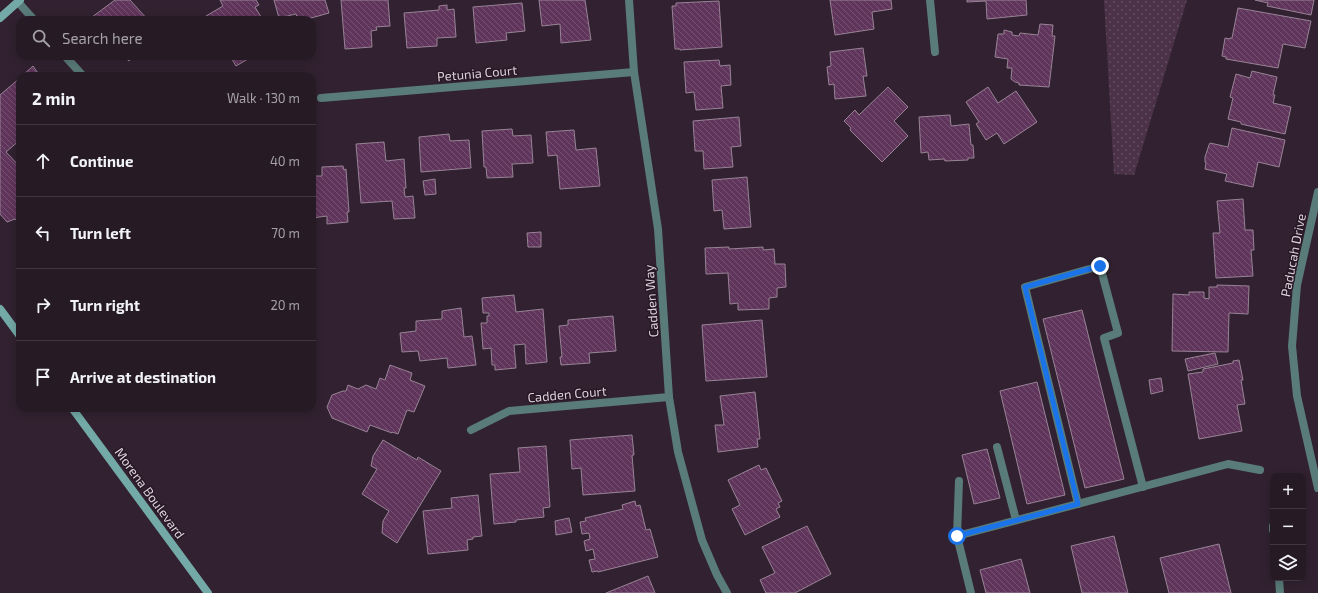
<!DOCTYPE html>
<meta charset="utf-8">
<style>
body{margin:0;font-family:"Exo 2",sans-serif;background:#2e232d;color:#f1f3f6}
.controls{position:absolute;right:12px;bottom:12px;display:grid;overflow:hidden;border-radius:8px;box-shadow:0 2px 10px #0003}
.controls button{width:36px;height:36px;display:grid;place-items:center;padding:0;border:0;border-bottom:1px solid #423842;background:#261a25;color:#f1f3f6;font:20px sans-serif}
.stop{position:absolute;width:12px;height:12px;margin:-9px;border:3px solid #1a73e8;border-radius:50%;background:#fff}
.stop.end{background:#1a73e8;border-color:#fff;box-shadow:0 1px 4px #0008}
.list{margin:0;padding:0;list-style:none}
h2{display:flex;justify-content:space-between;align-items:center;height:52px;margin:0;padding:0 16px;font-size:17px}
h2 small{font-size:13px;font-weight:400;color:#a4a1a7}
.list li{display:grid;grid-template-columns:26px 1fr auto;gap:12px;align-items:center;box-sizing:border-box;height:72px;padding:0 16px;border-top:1px solid #423842}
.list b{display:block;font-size:15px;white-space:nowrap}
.list em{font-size:13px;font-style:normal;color:#a4a1a7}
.icon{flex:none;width:22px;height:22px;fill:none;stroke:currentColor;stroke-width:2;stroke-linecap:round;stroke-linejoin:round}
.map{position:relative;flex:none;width:1318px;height:593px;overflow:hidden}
.search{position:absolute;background:#261a25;box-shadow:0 2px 10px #0003;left:16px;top:16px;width:300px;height:44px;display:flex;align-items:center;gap:10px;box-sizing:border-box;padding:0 14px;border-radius:12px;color:#a4a1a7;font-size:15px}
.panel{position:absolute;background:#261a25;box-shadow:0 2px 10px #0003;left:16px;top:72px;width:300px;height:340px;border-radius:12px}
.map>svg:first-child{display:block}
.grass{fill:url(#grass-dots)}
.building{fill:url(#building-back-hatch);stroke:#988395}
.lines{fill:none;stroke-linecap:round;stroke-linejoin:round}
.lane{stroke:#597b79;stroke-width:8}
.street{stroke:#597b79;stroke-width:8}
.secondary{stroke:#73aaa7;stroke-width:8}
.route{stroke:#1a73e8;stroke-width:5}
.labels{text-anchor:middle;stroke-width:3;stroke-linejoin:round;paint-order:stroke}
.street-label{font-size:13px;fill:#ddd1db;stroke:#281827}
</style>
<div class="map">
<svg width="1318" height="593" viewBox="0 0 1318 593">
<defs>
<pattern id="grass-dots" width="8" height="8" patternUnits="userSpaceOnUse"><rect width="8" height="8" fill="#4b3248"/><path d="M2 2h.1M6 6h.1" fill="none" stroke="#644f62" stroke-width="1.8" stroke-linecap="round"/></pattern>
<pattern id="building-back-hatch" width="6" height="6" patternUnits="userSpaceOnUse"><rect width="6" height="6" fill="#60355c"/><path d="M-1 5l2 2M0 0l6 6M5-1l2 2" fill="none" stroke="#765173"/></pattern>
</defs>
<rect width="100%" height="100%" fill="#322231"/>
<path class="grass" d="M1104 0H1187L1134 175 1114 174Z"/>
<g class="building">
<path d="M115 0H130L148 20H88Z"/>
<path d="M220 0H256L259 5 255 7 263 20H209L206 16 223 6Z"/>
<path d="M274 0H325L329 13 304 20H298L296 14 279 18Z"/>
<path d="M341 0H388L390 26 376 27 377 30 371 31 372 47 345 49Z"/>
<path d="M539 0H585L591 40 561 43 560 24 542 26Z"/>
<path d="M830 0H891L892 9 872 12 874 29 835 35Z"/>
<path d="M967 0H1026L1027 15 987 19 986 1 967 2Z"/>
<path d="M1255 0H1314L1311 15 1267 6 1268 3Z"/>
<path d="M719 1 722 47 680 50V49H675L672 6H676V3Z"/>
<path d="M522 3 525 31 506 33 507 40 476 43 473 7Z"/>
<path d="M447 5V10L454 9 456 37 437 38V46L407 48 404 13 439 10V6Z"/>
<path d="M1238 8 1311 21 1305 48 1283 44 1278 68 1226 59V57L1222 56 1225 38 1230 39V38H1232Z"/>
<path d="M1040 24 1053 25 1052 36H1055L1049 87 1019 85V83L1015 82 1011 79 1012 68H1007L1008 59 995 57 998 34H1004V30L1012 32V35L1019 36 1020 33 1038 35Z"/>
<path d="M863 48 867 76H863L866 96 835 99 834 84 829 85 827 67 831 66 830 52Z"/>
<path d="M123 56H134L129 61Z"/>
<path d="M230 56H253L236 66Z"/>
<path d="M719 60 720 66 730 65 731 85 721 86 723 108 696 110 694 92 686 93 684 62Z"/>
<path d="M33 66 40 76H22Z"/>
<path d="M1252 71 1277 77 1273 95H1275L1273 103 1291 107 1285 134 1241 124V122L1228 119 1233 98 1230 97 1236 74 1250 78Z"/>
<path d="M20 78V140L6 152 20 167V224L15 219 7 222 0 214V95Z"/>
<path d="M888 87 908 107 894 121 908 136 882 162 850 130 851 128 844 121 855 110 859 115Z"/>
<path d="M988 87 998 103 1016 91 1037 122 1004 144 997 133 986 140 976 124 979 122 966 102Z"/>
<path d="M950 115 951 126 969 124 971 145H973L974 158H968V160L945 161 944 159 929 160 928 152 921 153 919 117Z"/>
<path d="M739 117 741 146 731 147 733 167 704 169 703 151H695L693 121Z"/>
<path d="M1232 128 1285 140 1279 167 1258 162 1253 187 1225 181 1227 174 1205 169 1206 163 1205 162V157L1209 145 1210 143 1228 147Z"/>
<path d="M512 129 513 136 531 135 533 163 512 164 513 177 487 178 486 167H484L482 131Z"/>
<path d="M574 130 576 150 596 148 600 186 560 189 557 155 548 156 546 132Z"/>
<path d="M449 134 450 141 469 140 471 168 421 172 419 137Z"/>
<path d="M384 142 386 161 404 159 406 188H404L405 197 413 196 415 218 394 219 392 201 361 203 356 144Z"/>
<path d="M343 166 344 170 346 169 349 212H347L348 222 327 224V216L312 218V168L313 167 314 176H322V167Z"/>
<path d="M747 177 751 227 724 229 722 210 714 211 712 180Z"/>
<path d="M435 179 436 194 425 195 423 181Z"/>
<path d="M1243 199 1245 230H1253L1254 250H1251L1253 276 1216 278 1213 233H1220L1217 201Z"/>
<path d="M541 232V247H528L527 233Z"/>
<path d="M729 247V249L763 247V250L774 249 775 264H785L786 287 777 288V297L769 298V309L738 310V303L730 304 728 273 706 274 705 248Z"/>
<path d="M1217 285 1249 286 1248 314 1229 313 1228 352 1172 351 1173 294 1189 295V292H1204V298L1209 299V287H1217Z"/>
<path d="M514 295 516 312 543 309 547 362 526 364 525 344 514 345 516 368 495 370V365H492L491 348 483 349 481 323H487V316H489V313H483L482 298Z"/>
<path d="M461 308 464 337 472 336 476 365 448 368 447 358 420 361 418 351 402 352 400 333 416 331V321L442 319V311Z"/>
<path d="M1082 310 1124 479 1085 488 1043 319Z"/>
<path d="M613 316 616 351 589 353 590 363 561 365 560 357H562L559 326 568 325V320Z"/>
<path d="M762 320 767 377 706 381 702 325Z"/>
<path d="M1215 353 1218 364 1188 371 1185 359Z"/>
<path d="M1239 360 1243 380H1241L1245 404 1237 405 1242 431 1199 439 1188 374 1203 372V369L1233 363V361Z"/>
<path d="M390 365 412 373 410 380 425 386 414 412 407 410 398 434 392 432V433L370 425 367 432 332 418 327 407 332 395 343 391H346L348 385 358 389 366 385 376 389 380 378 385 380Z"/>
<path d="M1161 378 1163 391 1151 394 1149 380Z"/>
<path d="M1037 382 1065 495 1027 504 1000 391Z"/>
<path d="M755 392 760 439H757L758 447 718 452 715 425H724L720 396Z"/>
<path d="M632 435 634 455H632L635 491 583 495 581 468 572 469 570 440Z"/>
<path d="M383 440 417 460 418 457 441 471 397 543 382 533 383 521 389 511 362 494 377 469 371 466 373 456Z"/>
<path d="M546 446 550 507 543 508 544 517 516 520V522L494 524 490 474 520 472 518 448Z"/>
<path d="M987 449 1000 498 974 504 962 455Z"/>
<path d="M759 465 761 470 766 468 782 501 778 503 780 507 776 509 780 517 745 535 732 509 740 505 728 480Z"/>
<path d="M478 495 482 536 473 537V539L467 540 468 550 428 554 423 511 452 508 451 498Z"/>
<path d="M635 501 636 506 640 505 646 530 650 529 658 557 598 572V571L592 572 589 560 595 559 593 549 586 551 584 541 590 539 589 533 582 534 580 522 586 521 585 518 623 509 622 505Z"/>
<path d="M569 518 572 532 556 535 555 521Z"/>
<path d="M807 526 831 574 795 593H766L760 580 775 573 762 547Z"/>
<path d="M1114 536 1128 593H1082L1071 546Z"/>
<path d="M1219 544 1231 593H1169L1160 558Z"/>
<path d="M1021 559 1030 593H986L980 570Z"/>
<path d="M648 576 655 593H606Z"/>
</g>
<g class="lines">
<g class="lane">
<path d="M18 2 34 20"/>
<path d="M65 56 83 76"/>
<path d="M997 447 1016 520"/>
<path d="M1078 504 1025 287 1100 266 1118 333 1104 338 1143 487"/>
<path d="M1273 526V530"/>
<path d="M957 536 959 481"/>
<path d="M1279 578 1280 593"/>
<path d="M971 593 957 536 1228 464 1260 470"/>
</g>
<g class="street">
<path d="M629 0 634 72 658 229 669 397 678 452 702 540 717 575 727 593"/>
<path d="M930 0 935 52"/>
<path d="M321 98 634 72"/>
<path d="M1318 192 1297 285 1292 346 1297 396 1318 488"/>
<path d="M471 430 509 411 669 397"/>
</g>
<g class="secondary">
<path d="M0 18 20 0"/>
<path d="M0 309 20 336"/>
<path d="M72 408 208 593"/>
</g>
</g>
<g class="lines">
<path class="route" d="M957 536 1078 504 1025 287 1100 266"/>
</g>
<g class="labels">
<g class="street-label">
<text transform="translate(477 73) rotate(-5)" y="5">Petunia Court</text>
<text transform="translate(1293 255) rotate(-79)" y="5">Paducah Drive</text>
<text transform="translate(651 301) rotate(-94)" y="5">Cadden Way</text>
<text transform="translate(567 394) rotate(-5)" y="5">Cadden Court</text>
<text transform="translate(150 493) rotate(54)" y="5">Morena Boulevard</text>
</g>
</g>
</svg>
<div class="controls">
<button>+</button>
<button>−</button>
<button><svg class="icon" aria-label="layers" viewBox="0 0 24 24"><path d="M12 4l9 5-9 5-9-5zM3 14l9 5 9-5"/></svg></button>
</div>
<div class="stop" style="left:957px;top:536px"></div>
<div class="stop end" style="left:1100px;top:266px"></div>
<div class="search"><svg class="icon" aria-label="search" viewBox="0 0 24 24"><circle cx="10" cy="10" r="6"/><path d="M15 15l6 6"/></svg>Search here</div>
<section class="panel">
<h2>2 min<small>Walk · 130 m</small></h2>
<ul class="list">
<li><svg class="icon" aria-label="ahead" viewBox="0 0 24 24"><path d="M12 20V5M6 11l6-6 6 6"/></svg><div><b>Continue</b></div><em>40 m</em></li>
<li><svg class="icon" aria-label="left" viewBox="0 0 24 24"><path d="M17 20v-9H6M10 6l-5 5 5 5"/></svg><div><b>Turn left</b></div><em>70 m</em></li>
<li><svg class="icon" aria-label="right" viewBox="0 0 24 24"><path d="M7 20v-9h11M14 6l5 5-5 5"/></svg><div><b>Turn right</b></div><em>20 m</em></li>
<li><svg class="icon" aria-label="arrive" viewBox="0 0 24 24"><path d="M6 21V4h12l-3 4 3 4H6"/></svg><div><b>Arrive at destination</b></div></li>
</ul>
</section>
</div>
